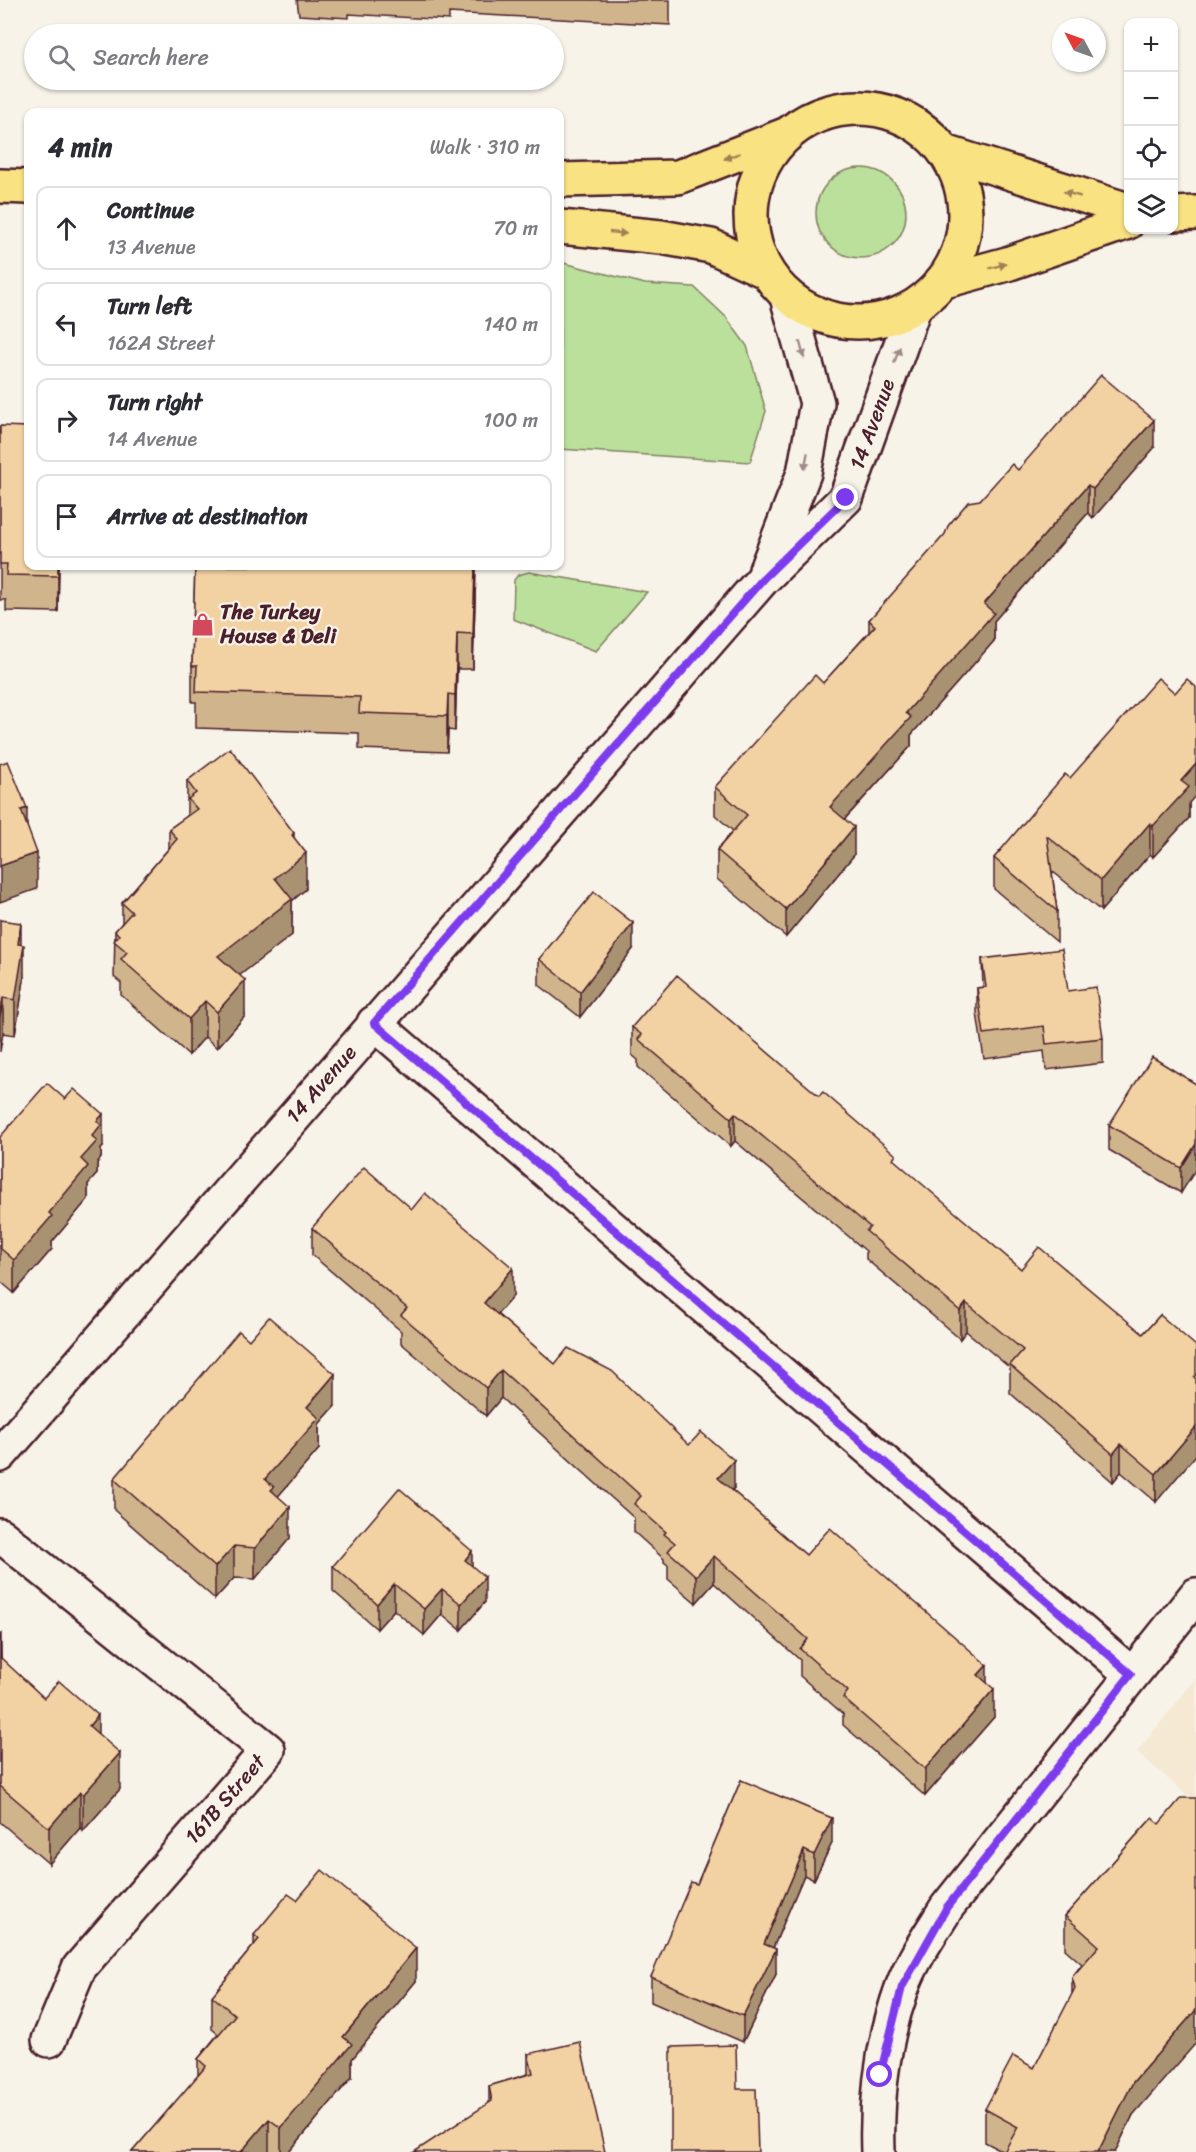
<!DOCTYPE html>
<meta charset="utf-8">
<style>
body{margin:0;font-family:Sriracha,sans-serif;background:#f7f7f7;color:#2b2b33}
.controls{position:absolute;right:18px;top:18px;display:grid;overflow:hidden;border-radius:12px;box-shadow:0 2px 4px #0004}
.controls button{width:54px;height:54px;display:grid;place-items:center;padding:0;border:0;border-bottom:2px solid #e1e1e2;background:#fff;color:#2b2b33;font:30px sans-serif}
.compass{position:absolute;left:1052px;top:18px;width:54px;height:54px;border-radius:50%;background:#fff;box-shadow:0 2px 4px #0004;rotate:311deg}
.stop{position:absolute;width:18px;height:18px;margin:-14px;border:4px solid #7c3aed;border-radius:50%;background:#fff}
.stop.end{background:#7c3aed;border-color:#fff;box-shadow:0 2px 6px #0008}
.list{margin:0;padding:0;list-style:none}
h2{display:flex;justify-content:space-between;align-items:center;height:78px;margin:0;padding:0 24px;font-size:26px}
h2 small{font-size:20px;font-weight:400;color:#7c7c81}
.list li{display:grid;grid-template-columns:39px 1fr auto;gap:18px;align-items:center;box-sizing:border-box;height:84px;margin:0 12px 12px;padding:0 12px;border:2px solid #e1e1e2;border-radius:12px}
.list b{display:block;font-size:22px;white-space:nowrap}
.list p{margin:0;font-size:20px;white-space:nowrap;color:#7c7c81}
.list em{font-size:20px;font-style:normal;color:#7c7c81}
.icon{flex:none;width:33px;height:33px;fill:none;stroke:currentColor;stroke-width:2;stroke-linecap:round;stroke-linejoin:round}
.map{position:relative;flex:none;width:1196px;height:2152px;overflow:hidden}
.search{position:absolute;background:#fff;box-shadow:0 2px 4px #0004;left:24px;top:24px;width:540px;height:66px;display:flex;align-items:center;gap:15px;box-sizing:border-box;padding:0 21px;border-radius:33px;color:#7c7c81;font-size:22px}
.panel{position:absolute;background:#fff;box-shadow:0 2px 4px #0004;left:24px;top:108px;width:540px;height:462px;border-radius:12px}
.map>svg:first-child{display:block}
.built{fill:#f6e9d3}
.green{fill:#bae09b;stroke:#828063;stroke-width:1.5}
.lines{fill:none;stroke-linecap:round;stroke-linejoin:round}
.street-casing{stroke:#4a1f2b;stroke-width:38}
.secondary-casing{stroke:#4a1f2b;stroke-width:38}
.primary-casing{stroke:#4a1f2b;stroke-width:38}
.street{stroke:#f7f3e8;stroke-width:33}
.secondary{stroke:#f7f3e8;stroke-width:33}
.primary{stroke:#f8e281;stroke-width:33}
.wall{fill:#d0b48c;stroke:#4a1f2b;stroke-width:1.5}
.shaded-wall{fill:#a99272;stroke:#4a1f2b;stroke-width:1.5}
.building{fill:#f2d1a3;stroke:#4a1f2b;stroke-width:1.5}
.oneway{fill:#a18056}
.oneway2{fill:#a0898a}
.route{stroke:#7c3aed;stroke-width:8}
.labels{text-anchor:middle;stroke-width:4.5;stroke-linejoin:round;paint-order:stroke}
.street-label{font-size:21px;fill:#4a1f2b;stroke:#f7f3e8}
.poi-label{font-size:21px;font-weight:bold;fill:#4a1f2b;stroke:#f7f3e8;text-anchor:start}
</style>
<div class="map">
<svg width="1196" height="2152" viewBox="0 0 1196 2152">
<rect width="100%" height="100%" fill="#f7f3e8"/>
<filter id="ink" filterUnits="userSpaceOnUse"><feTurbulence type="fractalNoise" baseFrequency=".0167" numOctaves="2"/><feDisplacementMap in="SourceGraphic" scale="12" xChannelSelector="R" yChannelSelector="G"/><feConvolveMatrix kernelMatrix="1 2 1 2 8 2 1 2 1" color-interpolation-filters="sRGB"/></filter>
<g filter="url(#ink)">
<path class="built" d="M1196 1678V1803L1137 1752Z"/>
<g class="green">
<circle cx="861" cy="213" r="45"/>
<path d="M560 262 645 284 694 287 726 317 747 346 766 411 750 462 560 449Z"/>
<path d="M529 572 647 592 596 651 513 619 514 580 518 575Z"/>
</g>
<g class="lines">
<defs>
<g id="street">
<path d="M374 1023 1131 1674"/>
<path d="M0 1535 268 1750 79 1968 49 2040"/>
<path d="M878 2152C876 2096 883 2041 902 1988 912 1960 931 1933 947 1907L1196 1595"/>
</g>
<g id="secondary">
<path d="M766 570 804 473 817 403 787 297"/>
<path d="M0 1455 762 580 846 498 914 308"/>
</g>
<g id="primary">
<circle cx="858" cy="215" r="107"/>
<path d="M945 152 1128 210"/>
<path d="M560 180 678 177 785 135"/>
<path d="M0 186 28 187"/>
<path d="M1174 214 1196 213"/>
<path d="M560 227 661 237 711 246 765 271"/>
<path d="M941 282 1007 264 1128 222"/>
</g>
</defs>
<use href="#street" class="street-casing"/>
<use href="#secondary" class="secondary-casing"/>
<use href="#primary" class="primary-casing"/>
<use href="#street" class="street"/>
<use href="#secondary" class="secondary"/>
<use href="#primary" class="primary"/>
</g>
<g class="wall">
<path d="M297 0H670V25L449 13V20L349 14V18L299 15Z"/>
<path d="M0 426 59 566 58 612 6 611V600H0Z"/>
<path d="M1154 448 1093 518 1088 513 994 621V641L911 735V746L845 819 854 855 786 937 717 879V850L733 831 715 815V787L823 683 869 632V620L980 500 1018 470Z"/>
<path d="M195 566H476L473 669H457L455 731 448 730 447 752 359 749V733L196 728V702H192V666Z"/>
<path d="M1070 778 1189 803V818L1153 857 1150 854 1101 911 1052 871 1057 911V942L994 889V858Z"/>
<path d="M187 781 294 838 306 889 292 901V935L239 975 245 1016 217 1048 205 1037 189 1055 121 995V983L114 977 115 931 122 923V903L169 848V829L187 816Z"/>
<path d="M0 920 21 944 24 980 15 1035 3 1033Z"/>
<path d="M633 949 580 1017 539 985V959Z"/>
<path d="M982 959 1068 991 1103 1038V1063L1046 1070 1044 1051 984 1059 977 1013V988L983 987Z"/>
<path d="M632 1027 896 1163 1021 1269 1143 1334 1160 1315 1156 1502 1121 1472 1113 1482 1010 1393V1368L966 1331 960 1339 866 1259V1251L735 1141 731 1146 638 1067V1060L632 1055Z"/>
<path d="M1196 1084 1181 1193 1109 1150V1125Z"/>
<path d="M0 1137 103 1147 101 1149V1158L97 1163V1174L88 1184V1199L52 1242V1249L14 1293 0 1281Z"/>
<path d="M312 1228 513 1296 497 1314 555 1364 734 1488 732 1490 806 1555 987 1683 994 1717 925 1796 843 1725V1714L800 1676V1660L714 1583 696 1603 668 1579V1565L664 1562V1559L634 1532V1518L501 1398 486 1416 401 1343V1331L312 1255Z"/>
<path d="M249 1340 335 1406 319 1424V1449L278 1496 290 1538 255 1579 234 1578 215 1599 114 1510V1479Z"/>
<path d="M333 1566H472L485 1602 461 1630 442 1614 424 1635 394 1610 377 1629 333 1591Z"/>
<path d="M0 1633 1 1659 44 1698 98 1734 120 1789 83 1831 80 1828 49 1864 0 1822Z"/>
<path d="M741 1780 832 1843 814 1880 804 1875 773 1948 776 1974 743 2042 651 2002V1977L697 1884Z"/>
<path d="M1152 1818 1133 2115 1115 2152H1004L985 2142V2109L1034 2068 1072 1995V1977L1082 1964 1065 1949V1916Z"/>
<path d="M297 1900 416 1981 352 2059V2077L289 2152H132L198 2076V2059L218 2034 212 2029V1996L254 1945V1935Z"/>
<path d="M528 2054 605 2152 489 2104V2086L528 2074Z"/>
</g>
<g class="shaded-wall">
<path d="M1154 420V448L1093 518V489Z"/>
<path d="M1088 485V513L994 621V641L911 735V746L830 835V807L906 713 984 604Z"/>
<path d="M58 566H59L58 612Z"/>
<path d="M475 566H476L473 669V634Z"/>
<path d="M457 633V669L455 731V695Z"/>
<path d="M448 694V730L447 752V716Z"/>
<path d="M1196 764V795L1189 803V818L1153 857V826L1181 781Z"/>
<path d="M27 808V844L21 810Z"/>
<path d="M1150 823V854L1101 911V880Z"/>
<path d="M854 827V855L786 937V909Z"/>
<path d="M294 833V863L306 853V889L292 901V935L218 992V956L275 878 292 835Z"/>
<path d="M37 853V889L0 902V866Z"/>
<path d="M21 923V959L24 945V980L15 1035V1000L18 944Z"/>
<path d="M633 923V949L580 1017V992Z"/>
<path d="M245 980V1016L217 1048V1012Z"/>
<path d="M3 998V1033L0 1052V1017Z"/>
<path d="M205 1001V1037L189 1055V1019Z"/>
<path d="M735 1113V1141L731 1146V1118Z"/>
<path d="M103 1114V1147L101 1149V1158L97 1163V1174L88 1184V1199L52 1242V1249L14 1293V1260L49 1213 81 1159 92 1136 97 1121Z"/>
<path d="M1196 1144V1169L1181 1193V1168Z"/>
<path d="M513 1268V1296L484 1330V1303Z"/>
<path d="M966 1303V1331L960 1339V1311Z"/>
<path d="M501 1370V1398L486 1416V1388Z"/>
<path d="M335 1374V1406L319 1424V1449L274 1501 265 1479 307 1407Z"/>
<path d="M1196 1427V1455L1156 1502V1474Z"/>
<path d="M1121 1444V1472L1113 1482V1454Z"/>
<path d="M734 1460V1488L718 1506V1478Z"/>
<path d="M290 1507V1538L255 1579V1548Z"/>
<path d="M234 1546V1578L215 1599V1567Z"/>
<path d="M472 1551V1577L465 1560Z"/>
<path d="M714 1556V1583L696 1603V1576Z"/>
<path d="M485 1577V1602L461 1630V1604Z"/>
<path d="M394 1584V1610L377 1629V1604Z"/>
<path d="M442 1589V1614L424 1635V1609Z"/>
<path d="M1 1634V1670L0 1671V1635Z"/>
<path d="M987 1665V1693L978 1675Z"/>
<path d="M994 1689V1717L925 1796V1769Z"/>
<path d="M98 1715V1751L89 1726Z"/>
<path d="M120 1753V1789L83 1831V1795Z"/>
<path d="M80 1792V1828L49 1864V1828Z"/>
<path d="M832 1818V1843L814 1880V1855Z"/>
<path d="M804 1850V1875L764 1969V1944Z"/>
<path d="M416 1948V1981L352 2059V2077L289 2152H281V2128L343 2037Z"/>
<path d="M776 1949V1974L743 2042V2016Z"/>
<path d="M1196 2010V2043L1133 2115 1115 2152H1098L1133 2082Z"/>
<path d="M269 2119V2152H241Z"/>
</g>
<g class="building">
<path d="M1101 375 1154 420 1093 489 1088 485 984 604 994 613 906 713 911 717 830 807 854 827 786 909 717 850 747 815 715 787 815 675 823 683 875 626 869 620 945 534 948 526 968 502 980 500 1012 464 1018 470Z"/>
<path d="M0 426 28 427V566H58V576L6 575 7 564H0Z"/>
<path d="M195 566H475L473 634 457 633 455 695 448 694 447 716 359 713 360 697 196 692 197 666H192Z"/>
<path d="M1158 678 1175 693 1187 679 1196 687V764L1181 781 1189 787 1153 826 1150 823 1101 880 1047 836 1057 911 994 858 1065 774 1070 778Z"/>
<path d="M230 748 294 833 292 835 306 853 275 878 292 899 218 956 245 980 217 1012 205 1001 189 1019 121 959 127 952 114 941 119 935 115 931 132 912 122 903 177 839 169 829 197 809 188 799 196 793 187 781Z"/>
<path d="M8 761 27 808 21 810 37 853 0 866V764Z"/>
<path d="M594 892 633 923 580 992 539 959Z"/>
<path d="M0 920 21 923 18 944 24 945 15 1000 3 998 0 1017Z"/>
<path d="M1062 949 1068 991 1096 987 1103 1038 1046 1044 1044 1026 984 1034 977 988 986 987 982 959Z"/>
<path d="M677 975 819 1096 823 1092 896 1155 893 1159 1021 1269 1039 1247 1143 1334 1160 1315 1196 1346V1375L1194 1377 1196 1379V1427L1156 1474 1121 1444 1113 1454 1010 1365 1023 1350 966 1303 960 1311 866 1231 870 1227 735 1113 731 1118 638 1039 642 1035 632 1027Z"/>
<path d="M1152 1057 1196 1084V1144L1181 1168 1109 1125Z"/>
<path d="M47 1083 65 1099 74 1089 103 1114 97 1121 101 1125 92 1136 97 1141 81 1159 88 1166 49 1213 52 1216 14 1260 0 1248V1137Z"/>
<path d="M364 1167 412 1209 425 1193 513 1268 484 1303 555 1364 568 1348 612 1371 689 1445 701 1432 734 1460 718 1478 806 1555 830 1528 987 1665 978 1675 994 1689 925 1769 843 1698 848 1691 800 1649 808 1639 714 1556 696 1576 668 1551 675 1543 664 1534 666 1532 634 1504 641 1496 501 1370 486 1388 401 1315 407 1308 312 1228Z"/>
<path d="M269 1317 335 1374 307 1407 319 1418 265 1479 274 1487 271 1490 290 1507 255 1548 234 1546 215 1567 114 1479 239 1331 249 1340Z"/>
<path d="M399 1488 472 1551 465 1560 485 1577 461 1604 442 1589 424 1609 394 1584 377 1604 333 1566Z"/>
<path d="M0 1657 44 1698 59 1681 98 1715 89 1726 120 1753 83 1795 80 1792 49 1828 0 1786Z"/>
<path d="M741 1780 832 1818 814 1855 804 1850 764 1944 776 1949 743 2016 651 1977 691 1882 697 1884Z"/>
<path d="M1181 1798H1196V2010L1133 2082 1098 2152H1004L1018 2127 985 2109 1013 2056 1034 2068 1075 1988 1072 1977 1099 1946 1065 1916 1152 1818 1159 1824Z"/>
<path d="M322 1870 416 1948 343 2037 352 2044 281 2128 269 2119 241 2152H132L206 2066 198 2059 235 2015 212 1996 259 1939 254 1935 288 1894 297 1900Z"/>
<path d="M580 2042 605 2152H414L492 2101 489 2086 533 2073 528 2054Z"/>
<path d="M736 2045 737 2089H756L758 2152H671V2047Z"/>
</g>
<defs><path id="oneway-solid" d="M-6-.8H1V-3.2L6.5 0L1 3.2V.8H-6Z" transform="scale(1.5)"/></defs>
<g class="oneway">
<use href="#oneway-solid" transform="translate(732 156) rotate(159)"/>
<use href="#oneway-solid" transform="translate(1072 194) rotate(-164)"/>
<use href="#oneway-solid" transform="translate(618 233) rotate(6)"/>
<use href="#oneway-solid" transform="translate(998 266) rotate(-15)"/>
</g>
<g class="oneway2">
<use href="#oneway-solid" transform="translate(802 350) rotate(75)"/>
<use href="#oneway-solid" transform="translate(897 355) rotate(-70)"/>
<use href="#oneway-solid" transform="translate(806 461) rotate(101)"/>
</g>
</g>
<g class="lines" filter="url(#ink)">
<path class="route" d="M846 498 762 580 374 1023 1131 1674 947 1907 902 1987 880 2075"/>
</g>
<defs>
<symbol id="shop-bare" viewBox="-9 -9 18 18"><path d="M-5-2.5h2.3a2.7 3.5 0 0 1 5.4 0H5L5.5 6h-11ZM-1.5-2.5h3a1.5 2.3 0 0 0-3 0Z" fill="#d1495b" stroke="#f7f3e8" stroke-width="2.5" paint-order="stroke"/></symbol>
</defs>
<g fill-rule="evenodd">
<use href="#shop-bare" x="186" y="608" width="33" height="33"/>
</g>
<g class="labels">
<g class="street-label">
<text transform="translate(872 424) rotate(-70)" y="7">14 Avenue</text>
<text transform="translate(321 1084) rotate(-49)" y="7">14 Avenue</text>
<text transform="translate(225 1799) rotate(-49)" y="7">161B Street</text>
</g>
<g class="poi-label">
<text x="220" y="619">The Turkey<tspan x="220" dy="24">House &amp; Deli</tspan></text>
</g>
</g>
</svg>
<div class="controls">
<button>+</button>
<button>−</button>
<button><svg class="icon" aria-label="locate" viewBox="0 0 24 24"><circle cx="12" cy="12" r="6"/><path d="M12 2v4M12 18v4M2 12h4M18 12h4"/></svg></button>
<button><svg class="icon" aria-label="layers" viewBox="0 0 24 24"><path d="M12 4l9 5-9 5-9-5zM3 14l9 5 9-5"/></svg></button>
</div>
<svg class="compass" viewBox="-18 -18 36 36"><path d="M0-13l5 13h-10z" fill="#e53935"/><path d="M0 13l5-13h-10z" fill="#7c7c81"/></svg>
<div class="stop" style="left:880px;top:2075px"></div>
<div class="stop end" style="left:846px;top:498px"></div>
<div class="search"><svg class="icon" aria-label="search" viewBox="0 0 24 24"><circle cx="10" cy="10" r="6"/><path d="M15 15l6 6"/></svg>Search here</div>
<section class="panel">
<h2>4 min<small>Walk · 310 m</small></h2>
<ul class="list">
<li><svg class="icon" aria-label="ahead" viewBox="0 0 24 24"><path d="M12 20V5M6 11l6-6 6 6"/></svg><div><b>Continue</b><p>13 Avenue</p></div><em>70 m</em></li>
<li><svg class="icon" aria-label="left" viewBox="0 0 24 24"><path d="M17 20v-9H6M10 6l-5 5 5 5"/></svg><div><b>Turn left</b><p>162A Street</p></div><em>140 m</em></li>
<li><svg class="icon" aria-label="right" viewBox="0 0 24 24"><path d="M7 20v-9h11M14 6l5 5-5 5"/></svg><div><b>Turn right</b><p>14 Avenue</p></div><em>100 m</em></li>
<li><svg class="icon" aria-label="arrive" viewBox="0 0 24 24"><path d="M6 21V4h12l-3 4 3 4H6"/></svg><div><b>Arrive at destination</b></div></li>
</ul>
</section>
</div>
